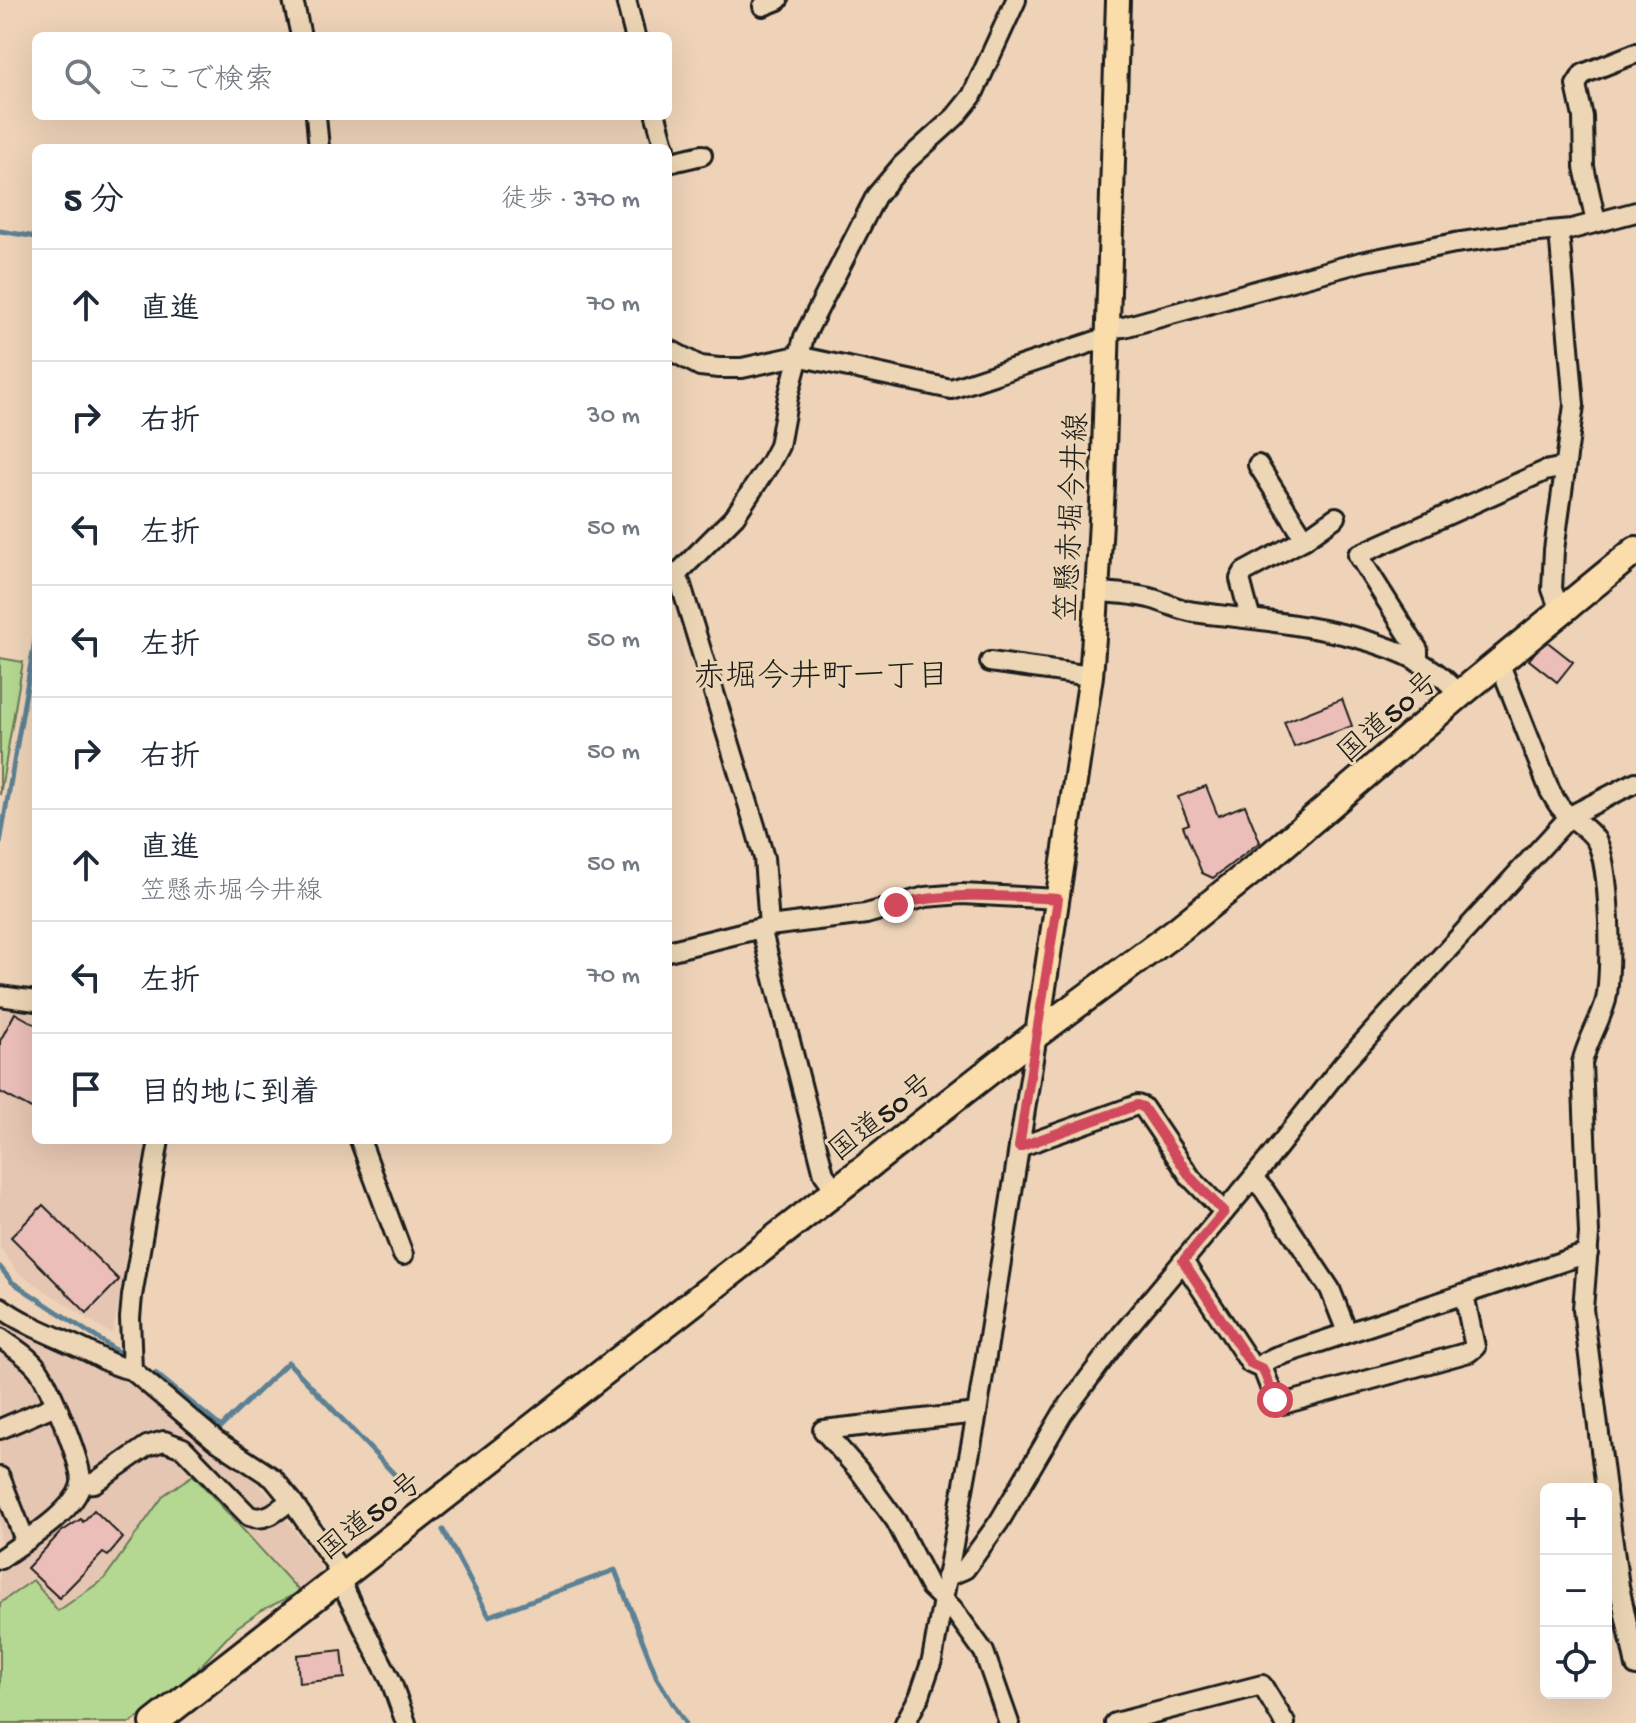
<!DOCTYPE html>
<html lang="ja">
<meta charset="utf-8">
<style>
body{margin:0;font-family:"Gochi Hand","Klee One",sans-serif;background:#f2f2f3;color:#1f2937}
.controls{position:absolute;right:24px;bottom:24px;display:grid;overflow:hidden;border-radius:12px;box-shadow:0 8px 32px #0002}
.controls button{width:72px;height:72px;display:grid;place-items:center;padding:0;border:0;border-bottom:2px solid #e0e1e3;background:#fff;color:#1f2937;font:40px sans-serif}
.stop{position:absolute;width:24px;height:24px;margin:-18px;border:6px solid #d1495b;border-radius:50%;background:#fff}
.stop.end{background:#d1495b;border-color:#fff;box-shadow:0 2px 8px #0008}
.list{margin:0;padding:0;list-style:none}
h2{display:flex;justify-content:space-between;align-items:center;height:104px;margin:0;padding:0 32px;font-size:34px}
h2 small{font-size:26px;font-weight:400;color:#747a83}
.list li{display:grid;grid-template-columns:52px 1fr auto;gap:24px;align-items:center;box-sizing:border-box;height:112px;padding:0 32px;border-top:2px solid #e0e1e3}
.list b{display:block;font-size:30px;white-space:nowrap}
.list p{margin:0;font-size:26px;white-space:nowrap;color:#747a83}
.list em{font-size:26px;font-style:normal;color:#747a83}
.icon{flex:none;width:44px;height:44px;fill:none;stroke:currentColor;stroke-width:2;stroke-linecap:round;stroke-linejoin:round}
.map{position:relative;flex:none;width:1636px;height:1723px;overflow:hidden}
.search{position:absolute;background:#fff;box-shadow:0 8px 32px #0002;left:32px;top:32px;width:640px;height:88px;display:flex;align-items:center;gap:20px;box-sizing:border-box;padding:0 28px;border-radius:12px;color:#747a83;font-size:30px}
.panel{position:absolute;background:#fff;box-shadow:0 8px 32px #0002;left:32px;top:144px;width:640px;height:1000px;border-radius:12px}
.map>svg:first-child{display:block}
.built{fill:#e5c6b2}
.green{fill:#b4d792;stroke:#687a57;stroke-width:2}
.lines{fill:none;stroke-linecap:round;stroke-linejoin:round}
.stream{stroke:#5b8195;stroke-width:5}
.building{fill:#ebbeb9;stroke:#1c1c1c;stroke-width:2}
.minor-casing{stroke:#1c1c1c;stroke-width:24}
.major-casing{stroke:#1c1c1c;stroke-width:28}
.highway-casing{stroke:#1c1c1c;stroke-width:32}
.minor{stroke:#ecd6b5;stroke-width:18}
.major{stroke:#fbddab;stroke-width:22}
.highway{stroke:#fbddab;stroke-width:26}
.route{stroke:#d1495b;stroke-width:10}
.labels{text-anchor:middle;stroke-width:6;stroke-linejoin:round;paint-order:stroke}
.street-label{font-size:30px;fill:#1c1c1c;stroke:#ecd6b5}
.neighbourhood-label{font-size:32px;fill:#1c1c1c;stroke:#ecd6b5}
</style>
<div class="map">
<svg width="1636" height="1723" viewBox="0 0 1636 1723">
<rect width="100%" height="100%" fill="#eed3b8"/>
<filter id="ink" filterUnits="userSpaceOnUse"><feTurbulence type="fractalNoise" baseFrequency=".0125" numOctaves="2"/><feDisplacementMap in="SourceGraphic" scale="16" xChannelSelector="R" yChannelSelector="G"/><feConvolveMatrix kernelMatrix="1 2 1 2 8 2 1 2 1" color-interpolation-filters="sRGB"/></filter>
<g filter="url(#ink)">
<g class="built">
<path d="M0 1009 36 1014V1140H146L137 1188 143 1190 135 1231H130L124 1265 129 1268 126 1285H121L113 1332 110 1333 17 1272 0 1247Z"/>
<path d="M0 1314 90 1358 156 1403 249 1475 268 1494 322 1568 321 1578 300 1592 193 1475 164 1495 104 1579 58 1611 33 1580 0 1603Z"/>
</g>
<g class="green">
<path d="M0 658 23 662 0 795Z"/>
<path d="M193 1475 300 1592 262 1610 236 1628 193 1674 131 1723H0V1603L33 1580 58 1611 104 1579 164 1495Z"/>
</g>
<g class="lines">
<g class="stream">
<path d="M0 231 36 237"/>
<path d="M0 843 36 634"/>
<path d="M0 1267 12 1282 120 1353"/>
<path d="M155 1373 221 1427 288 1362 412 1493"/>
<path d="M443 1530 489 1616 615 1570 657 1678 685 1723"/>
</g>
</g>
<g class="building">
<path d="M1545 640 1573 662 1557 682 1529 660Z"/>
<path d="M1342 699 1352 726 1294 747 1284 722Z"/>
<path d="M1206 786 1218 816 1245 805 1260 842 1213 878 1202 873 1183 826 1189 824 1178 797Z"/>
<path d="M15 1013 36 1025V1105L33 1110 0 1092V1041Z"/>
<path d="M43 1205 119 1280 87 1313 11 1237Z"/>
<path d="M94 1510 123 1538 108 1556 103 1553 59 1598 27 1568 61 1532 81 1519 83 1522Z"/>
<path d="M342 1650 345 1678 299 1683 297 1655Z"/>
</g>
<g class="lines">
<defs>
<g id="minor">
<path d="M293 0 301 36"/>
<path d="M626 0 635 36"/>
<path d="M763 6 778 0"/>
<path d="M316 116 319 148"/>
<path d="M656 116 665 148"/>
<path d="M668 163 702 155"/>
<path d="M1596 222 1584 167 1583 117 1576 85 1583 74 1636 53"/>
<path d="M1559 231 1574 405 1554 550 1552 589 1560 611"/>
<path d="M1108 328 1124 327 1361 262 1455 243 1517 234 1572 229 1636 212"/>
<path d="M668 349 700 366 719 368H742L797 356 951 389 1108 337"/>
<path d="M1258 465 1305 539"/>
<path d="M675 577 681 585 755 826 764 858 769 926"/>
<path d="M668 583 735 516 770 463 779 446 788 397 804 337 876 196 902 165 955 117 972 96 1016 0"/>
<path d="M1098 592C1116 593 1135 594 1153 599 1167 603 1179 610 1194 612 1268 622 1412 630 1459 695"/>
<path d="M1250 617 1240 579 1244 572 1305 539 1336 517"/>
<path d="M990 662 1091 676"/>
<path d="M1418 662V650L1358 555 1545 471 1564 467"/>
<path d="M1499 662 1550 791C1553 796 1556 802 1560 807 1571 820 1586 825 1596 840 1611 865 1612 970 1606 1000 1600 1022 1587 1041 1582 1063L1589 1234 1583 1309 1606 1489"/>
<path d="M761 928 824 1174 836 1191"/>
<path d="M668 951 769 926 866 914 925 897 962 894 1058 899"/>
<path d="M0 996 36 1001"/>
<path d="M159 1140 132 1296 130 1318 132 1370 215 1440 273 1478 291 1500 334 1562 347 1595 391 1681 406 1723"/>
<path d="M360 1140 403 1255"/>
<path d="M1019 1147 1137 1105 1143 1107 1191 1178 1224 1212"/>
<path d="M1253 1178 1264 1190 1330 1289 1347 1332"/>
<path d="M1183 1261 1250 1363 1263 1369"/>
<path d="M1464 1294 1475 1347 1469 1352 1283 1404 1275 1400 1263 1369 1265 1362 1275 1357 1588 1253"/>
<path d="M0 1307C26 1326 56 1336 85 1350 102 1358 114 1367 132 1370"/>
<path d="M0 1338C13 1347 28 1356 38 1369 49 1384 84 1467 81 1484 75 1512 22 1543 0 1559"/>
<path d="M977 1413 823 1430 861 1473 896 1521 930 1587 953 1609 984 1652 1009 1723"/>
<path d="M0 1429 56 1405"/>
<path d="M0 1477 25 1540"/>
<path d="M81 1484 94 1483 147 1446 164 1441 183 1448 249 1516C266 1522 277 1511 291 1500"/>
<path d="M1606 1493 1619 1586 1636 1666"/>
<path d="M946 1577 965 1569 999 1522 1063 1413 1122 1334 1267 1161 1344 1063 1570 816 1636 782"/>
<path d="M905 1723 920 1695 932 1660 977 1413 1037 1034"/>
<path d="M1115 1723 1262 1685 1285 1723"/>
</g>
<path id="major" d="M1037 1034 1091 676 1096 612 1103 484 1118 0"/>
<path id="highway" d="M154 1723 1037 1034 1179 929 1269 857 1459 695 1636 550"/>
</defs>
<use href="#minor" class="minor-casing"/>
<use href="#major" class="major-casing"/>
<use href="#highway" class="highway-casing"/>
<use href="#minor" class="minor"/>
<use href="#major" class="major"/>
<use href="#highway" class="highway"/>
</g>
</g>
<g class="lines" filter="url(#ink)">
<path class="route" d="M896 905C950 891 1003 896 1058 899L1019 1147 1137 1105 1143 1107 1191 1178 1224 1212 1183 1261 1250 1363 1263 1369 1275 1400"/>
</g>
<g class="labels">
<g class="street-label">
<text transform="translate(1070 517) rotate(-87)" y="10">笠懸赤堀今井線</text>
<text transform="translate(1387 716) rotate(-41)" y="10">国道50号</text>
<text transform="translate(880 1116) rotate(-38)" y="10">国道50号</text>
<text transform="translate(369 1515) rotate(-38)" y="10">国道50号</text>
</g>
<g class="neighbourhood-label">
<text x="821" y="685">赤堀今井町一丁目</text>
</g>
</g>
</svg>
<div class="controls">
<button>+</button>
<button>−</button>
<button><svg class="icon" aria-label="locate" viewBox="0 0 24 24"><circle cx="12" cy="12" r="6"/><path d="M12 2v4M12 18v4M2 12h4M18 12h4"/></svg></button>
</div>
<div class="stop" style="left:1275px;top:1400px"></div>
<div class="stop end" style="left:896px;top:905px"></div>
<div class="search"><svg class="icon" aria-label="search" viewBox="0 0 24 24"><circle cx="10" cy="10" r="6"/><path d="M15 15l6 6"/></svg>ここで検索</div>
<section class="panel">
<h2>5 分<small>徒歩 · 370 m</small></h2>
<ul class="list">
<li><svg class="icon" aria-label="ahead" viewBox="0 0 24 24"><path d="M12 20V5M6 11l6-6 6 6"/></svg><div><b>直進</b></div><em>70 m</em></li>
<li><svg class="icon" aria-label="right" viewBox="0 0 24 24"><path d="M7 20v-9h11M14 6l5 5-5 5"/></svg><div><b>右折</b></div><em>30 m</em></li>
<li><svg class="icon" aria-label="left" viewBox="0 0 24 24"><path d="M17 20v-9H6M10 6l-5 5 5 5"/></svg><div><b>左折</b></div><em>50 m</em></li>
<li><svg class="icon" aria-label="left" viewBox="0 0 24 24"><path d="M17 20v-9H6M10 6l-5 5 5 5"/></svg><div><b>左折</b></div><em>50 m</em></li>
<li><svg class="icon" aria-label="right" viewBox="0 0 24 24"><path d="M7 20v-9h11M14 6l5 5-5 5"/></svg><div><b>右折</b></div><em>50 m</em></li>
<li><svg class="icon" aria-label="ahead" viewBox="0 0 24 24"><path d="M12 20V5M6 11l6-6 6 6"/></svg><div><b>直進</b><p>笠懸赤堀今井線</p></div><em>50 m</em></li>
<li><svg class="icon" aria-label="left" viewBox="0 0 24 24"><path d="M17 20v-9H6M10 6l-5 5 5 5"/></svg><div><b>左折</b></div><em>70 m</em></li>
<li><svg class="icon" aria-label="arrive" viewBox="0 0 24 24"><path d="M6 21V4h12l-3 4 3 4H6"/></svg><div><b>目的地に到着</b></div></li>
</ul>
</section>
</div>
